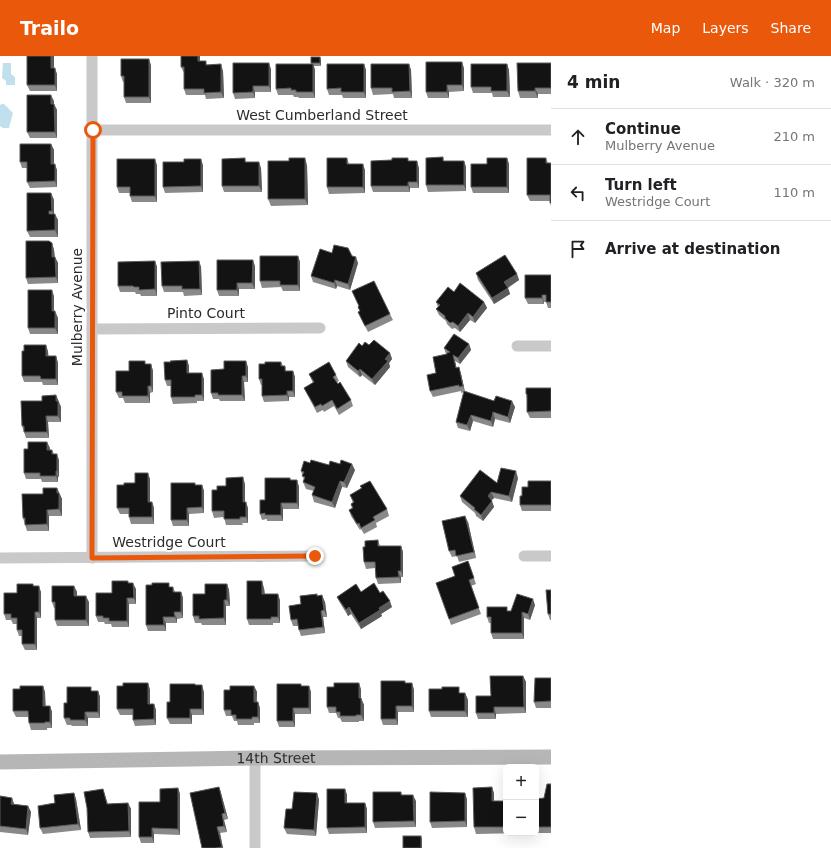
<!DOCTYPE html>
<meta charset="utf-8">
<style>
body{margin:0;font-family:"DejaVu Sans",sans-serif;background:#f6f6f6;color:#202124}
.controls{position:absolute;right:12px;bottom:12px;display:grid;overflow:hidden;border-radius:6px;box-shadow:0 4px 16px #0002}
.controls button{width:36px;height:36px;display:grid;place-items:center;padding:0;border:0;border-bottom:1px solid #e0e0e0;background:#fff;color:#202124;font:20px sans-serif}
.stop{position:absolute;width:12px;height:12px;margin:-9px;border:3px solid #ea580c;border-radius:50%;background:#fff}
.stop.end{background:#ea580c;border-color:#fff;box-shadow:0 1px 4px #0008}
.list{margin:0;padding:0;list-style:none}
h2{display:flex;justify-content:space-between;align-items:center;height:52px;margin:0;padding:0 16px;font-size:17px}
h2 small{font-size:13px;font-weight:400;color:#757577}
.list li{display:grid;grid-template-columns:26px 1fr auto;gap:12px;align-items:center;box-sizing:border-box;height:56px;padding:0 16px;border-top:1px solid #e0e0e0}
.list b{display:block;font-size:15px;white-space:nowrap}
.list p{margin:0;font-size:13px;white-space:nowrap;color:#757577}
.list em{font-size:13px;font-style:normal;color:#757577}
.icon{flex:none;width:22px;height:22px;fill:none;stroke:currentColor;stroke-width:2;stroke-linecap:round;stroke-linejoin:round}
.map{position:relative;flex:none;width:551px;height:792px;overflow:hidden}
header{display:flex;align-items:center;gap:24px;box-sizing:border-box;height:56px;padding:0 20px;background:#ea580c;color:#fff}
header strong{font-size:19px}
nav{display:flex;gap:22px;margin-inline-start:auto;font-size:14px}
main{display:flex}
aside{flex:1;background:#fff}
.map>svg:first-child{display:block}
.water{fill:#c1e0ee}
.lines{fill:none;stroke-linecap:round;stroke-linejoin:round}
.street{stroke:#c9c9c9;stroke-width:11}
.secondary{stroke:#b6b6b6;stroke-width:15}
.wall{fill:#898989}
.shaded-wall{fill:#5a5a5a}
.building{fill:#131313;stroke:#5a5a5a}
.route{stroke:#ea580c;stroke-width:5}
.labels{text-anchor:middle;stroke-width:4;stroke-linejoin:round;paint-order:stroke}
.street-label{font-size:14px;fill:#2c2c2c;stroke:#fff}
</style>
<header>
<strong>Trailo</strong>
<nav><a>Map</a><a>Layers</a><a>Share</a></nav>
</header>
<main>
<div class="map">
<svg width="551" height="792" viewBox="0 0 551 792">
<rect width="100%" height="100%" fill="#fff"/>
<g class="water">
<path d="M3 7H11V18L15 21V29H6V25L2 22Z"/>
<path d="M2 48H4L13 57 9 72H3L0 70V49Z"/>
</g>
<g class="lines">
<g class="street">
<path d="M93 74H551"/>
<path d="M92 273 320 272"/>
<path d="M517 290H551"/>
<path d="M524 500H551"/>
<path d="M0 502 315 500"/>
<path d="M92 502V0"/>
<path d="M255 792V702"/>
</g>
<path class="secondary" id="s1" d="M0 706 255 702 551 701"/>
</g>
<g class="wall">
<path d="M54 0V12L57 18V35H30L27 29Z"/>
<path d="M320 1 321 4V10H314L315 14V42H299L298 41H294L293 39H278L276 33 312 8 311 7Z"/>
<path d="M200 5 208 9 223 15 224 42 206 43 205 39H186L184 33V17L181 11Z"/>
<path d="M551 7V38H538V42H520L518 35Z"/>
<path d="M364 8 366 14V42H343L342 39H329L327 33Z"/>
<path d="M409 8 411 14 412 42H394L393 38 373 39 371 32Z"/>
<path d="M507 8 509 14 510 41H493L492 37H473L471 31Z"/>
<path d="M151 9V47H126L124 41V26H123L121 20Z"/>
<path d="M464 12V35L449 36V42H428L426 36Z"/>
<path d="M271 13V36H255V42L235 43 233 37Z"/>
<path d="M54 45V48L57 54V82H30L27 76Z"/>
<path d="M51 88 54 94V108L57 114V131L30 132 27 126V112H22L20 106Z"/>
<path d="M443 101 444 105H464L466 111V135L428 136 426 129Z"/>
<path d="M245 102 246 106 261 112 262 136H224L222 130Z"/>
<path d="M347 102 349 108 365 114V137L329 138 327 131Z"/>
<path d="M507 102 509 108V137H473L471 131Z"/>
<path d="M546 102 548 107H551V151L550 145H530L527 139Z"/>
<path d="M409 105 419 112V132H410V136H373L371 130Z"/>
<path d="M157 109V146H132L130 140V137H119L117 131Z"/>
<path d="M203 109V136L165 137 163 131Z"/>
<path d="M307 109 308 149 271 150 268 143Z"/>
<path d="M51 137 54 144V158L58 164V181H30L27 175Z"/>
<path d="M52 187 54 194 55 201 58 207V227L28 228 26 222Z"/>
<path d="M332 197 352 200 358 207 350 234 337 230 336 233 313 226 311 220Z"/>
<path d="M298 200 300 206V235H283L281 231 262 232 260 225Z"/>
<path d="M155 205 157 211V240H141L140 238H136L135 236H120L118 230Z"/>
<path d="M199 205 201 211 202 239 184 240 183 236H164L162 230Z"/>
<path d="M255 210V233H239V240H219L217 234Z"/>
<path d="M476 217 517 218 519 224 508 232 510 238 494 248 478 224Z"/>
<path d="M551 219V252H548L546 246H544V248H528L525 242Z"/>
<path d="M352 235 390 258 393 264 368 276 358 256 360 255 358 251 359 250Z"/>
<path d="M454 236 484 246 487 252 475 267 470 264 460 276 455 272 452 273 447 268 446 265 439 259 436 253 438 251 436 246Z"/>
<path d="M54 240V255L58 262V278H30L28 272Z"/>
<path d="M469 288 471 294 460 308 455 305 456 312 461 318 465 336 515 351 510 367 495 363 493 371 473 365 470 375 458 372 456 366 464 336 461 337V335L433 341 430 335 436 317 446 298 444 292Z"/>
<path d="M369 289 390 297 392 303 389 307 390 311 375 329 362 319 360 321 348 311 346 305 362 290Z"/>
<path d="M48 295V300H56L58 307V329H43L42 326H24L22 320Z"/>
<path d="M187 304 189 310V317L204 323V345H197V347L173 348 171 341V330H167L165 324 171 306Z"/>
<path d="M281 306 283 310H285L286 315H293L295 321V341H289V345L264 346 262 340V329H261L259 323 265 308Z"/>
<path d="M146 308H151L153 315V336L150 337V347H125L123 342H119L116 336 129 315Z"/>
<path d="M248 311V326H244L245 345H220L219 343H213L211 337 224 313Z"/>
<path d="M309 318 336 319 339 325 337 326 351 344 353 350 339 359 334 350 324 356 323 354 317 357 307 338 304 332 313 327Z"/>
<path d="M551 332V362H530L527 356V342L526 338Z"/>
<path d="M56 339 61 351V366H48L49 382H26L22 370 42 345Z"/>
<path d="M47 386 50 394H52L54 398 59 404V421H58V426H42L41 423H26L24 417 28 393Z"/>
<path d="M310 407 329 409 355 414 347 432 342 431 335 452 314 446 312 439 314 435 306 433 303 426 304 424 301 415Z"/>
<path d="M290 422 291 424H297L299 431V453H283V465H267V463L262 464 260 458 265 444Z"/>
<path d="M518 422 512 446 494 442 491 444 494 451 483 465 476 460 475 457 462 446 460 440 497 427Z"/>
<path d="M150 423V446H152L154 452V468H131L129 461V458H120L117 452 124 429Z"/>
<path d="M551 425V455H522L520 449 522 440 528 431Z"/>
<path d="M245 428V446L248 452V467H242L243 469H226L224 461 214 462 212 455 217 434 226 430Z"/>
<path d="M196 429H202L204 435V457L189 458V470H173L171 464Z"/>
<path d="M360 430 387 453 389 460 376 467 377 471 364 478 361 473 360 474 351 460 349 454 352 452 351 448 353 447 350 439 361 432Z"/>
<path d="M57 432 62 443V460H49V475H27L23 462 43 438Z"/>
<path d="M468 466 476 502 459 506 457 500 452 501 449 495Z"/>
<path d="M378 484 380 490H401L403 496V521H401V527L378 528 376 522 375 512 366 513 364 506 365 491Z"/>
<path d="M468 505 476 528 471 530 481 558 451 569 449 563 455 520Z"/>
<path d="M128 525V527L136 533V548H129V571H112L111 568H105L104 566H98L96 560 112 537Z"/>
<path d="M33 528 34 530 41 536V562H37V594H25L22 588V580H19L17 574V568H13L11 564H6L4 558 17 537Z"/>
<path d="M227 528 229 534 230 550H226V569H202L201 567H195L193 560 205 538Z"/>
<path d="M74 530 77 536V540L89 546V570H57L55 564V552H54L52 546Z"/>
<path d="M171 531H173L175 536H181L183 542V562L177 563V567H166V575H148L146 569Z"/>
<path d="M264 532 265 538 280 544V567H273V569H249L247 563Z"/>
<path d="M551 534V564H550L548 558Z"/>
<path d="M361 536 380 537 392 551 381 558 382 560 361 573 351 558 348 560 340 547 337 541Z"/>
<path d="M317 540 325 546 327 561H323L325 577 301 580 299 574 298 570H293L291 564 301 548Z"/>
<path d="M535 549 530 564 524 562V583H493L491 577V567H489L487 561 508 555H511Z"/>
<path d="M523 620 526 626V657L496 658V663H478L476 657 491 640Z"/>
<path d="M551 622V652H536L534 646Z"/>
<path d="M148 627 150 634V648H154L156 654V669L135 670 133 664V659H120L117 653 123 630Z"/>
<path d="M406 627H412L414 634V656H398V669H383L381 663Z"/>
<path d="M195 628 196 629 204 636V659H192V668H170L167 662 170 646Z"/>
<path d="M43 630 45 636V650H50L52 656V672H47V674H31L29 667V661H16L13 655 20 633Z"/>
<path d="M254 630 257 636V646H258L260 652V667H254V669H238L237 665H234L232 660H226L224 654 230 634Z"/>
<path d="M302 630H309L311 636V658H295V671H279L277 665Z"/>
<path d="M361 633V642L364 649V665H359V666H342L340 662H338L336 657H329L327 651Z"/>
<path d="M93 635H98L100 641V662H88V670H72L71 669H67L64 662 67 647Z"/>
<path d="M461 637H465L468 644V661H431L429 655Z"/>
<path d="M551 728V777H536V743L544 742Z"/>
<path d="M219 731 221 737 228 763 224 764 227 776 220 777 223 792H202Z"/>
<path d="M178 732 180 738V779L154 778V787H141L139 781 160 746Z"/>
<path d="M103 733 108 748 128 747 131 753V781L90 782 88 776Z"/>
<path d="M345 733 347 739V747H365L367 753V777L329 778 327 772Z"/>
<path d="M401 736 402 739 416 745V771L375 772 373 766Z"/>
<path d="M74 737 76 743 81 774 43 778 40 772 55 747Z"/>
<path d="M317 737 319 744 316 780 287 778 284 772 292 753Z"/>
<path d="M494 737V745H506V777H516L476 778 474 771Z"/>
<path d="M0 740 12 742 14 748 28 750 31 756 28 779 0 776Z"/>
<path d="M467 743V771L432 772 430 766Z"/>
</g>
<g class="shaded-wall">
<path d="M51 0H54V18L51 12Z"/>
<path d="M198 0H200V11L198 5Z"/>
<path d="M320 1 321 4V10L320 7Z"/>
<path d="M149 3 151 9V47L149 41Z"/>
<path d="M462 6 464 12V35L462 29Z"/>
<path d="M269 7 271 13V36L269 30Z"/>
<path d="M221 8 223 15 224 42 221 36Z"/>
<path d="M313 8 315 14V42L313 36Z"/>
<path d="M364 8 366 14V42L364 36Z"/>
<path d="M409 8 411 14 412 42 410 35Z"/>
<path d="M507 8 509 14 510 41 507 35Z"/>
<path d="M55 12 57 18V35L55 29Z"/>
<path d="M447 29 449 36V42L447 36Z"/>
<path d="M253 30 255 36V42L253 36Z"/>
<path d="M535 32 538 38V42L535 35Z"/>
<path d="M51 39 54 45V54L51 48Z"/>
<path d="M54 48 57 54V82L55 76Z"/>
<path d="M51 88 54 94V114L51 108Z"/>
<path d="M305 102 307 109 308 149 305 143Z"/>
<path d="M507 102 509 108V137L507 131Z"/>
<path d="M155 103 157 109V146L155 140Z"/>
<path d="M201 103 203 109V136L201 130Z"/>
<path d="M417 105 419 112V132L417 126Z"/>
<path d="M464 105 466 111V135L464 129Z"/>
<path d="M259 106 261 112 262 136 259 130Z"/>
<path d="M55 108 57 114V131L55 125Z"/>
<path d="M363 108 365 114V137L363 131Z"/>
<path d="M408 126 410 132V136L408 130Z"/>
<path d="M51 137 54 144V161L52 155Z"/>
<path d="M55 158 58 164V181L55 174Z"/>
<path d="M52 187 54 194 55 207 52 201Z"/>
<path d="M298 200 300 206V235L298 229Z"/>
<path d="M55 201 58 207V227L56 221Z"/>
<path d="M356 201 358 207 350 234 348 228Z"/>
<path d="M253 204 255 210V233L252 227Z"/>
<path d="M155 205 157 211V240L155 233Z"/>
<path d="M199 205 201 211 202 239 200 233Z"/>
<path d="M517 218 519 224 507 232 504 226Z"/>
<path d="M335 224 337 230 336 233 334 227Z"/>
<path d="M237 227 239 233V240L237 234Z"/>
<path d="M508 232 510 238 494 248 492 242Z"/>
<path d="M52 234 54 240V262L52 255Z"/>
<path d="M542 239 544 246V248L542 242Z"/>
<path d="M484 246 487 252 475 267 473 261Z"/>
<path d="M55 255 58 262V278L55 272Z"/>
<path d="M468 257 470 264 460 276 458 270Z"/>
<path d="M469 288 471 294 460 308 458 302Z"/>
<path d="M46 289 48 295 49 307 46 300Z"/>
<path d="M390 297 392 303 389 307 390 311 375 329 372 323 385 303Z"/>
<path d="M453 299 455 305 458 318 456 312Z"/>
<path d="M56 300 58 307V329L56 323Z"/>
<path d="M187 304 189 310V323L187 317Z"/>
<path d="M246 305 248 311V326L246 320Z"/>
<path d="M151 308 153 315V336L151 330Z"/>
<path d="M459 311 461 318 465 336 463 330Z"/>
<path d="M360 313 362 319 360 321 358 315Z"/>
<path d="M293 315 295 321V341L293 335Z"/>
<path d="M202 317 204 323V345L202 339Z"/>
<path d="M242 320 244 326 245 345 242 339Z"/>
<path d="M148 330 150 337V347L148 340Z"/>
<path d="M287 335 289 341V345L287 339Z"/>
<path d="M56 339 61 351V366L58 360 56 345Z"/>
<path d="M512 345 515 351 510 367 508 361Z"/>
<path d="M493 356 495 363 493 371 491 365Z"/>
<path d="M471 359 473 365 470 375 467 369Z"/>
<path d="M46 360 48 366 49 382 47 376Z"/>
<path d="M47 386 50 392V400L47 394Z"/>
<path d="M57 398 59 404V421L57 415Z"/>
<path d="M352 408 355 414 347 432 344 426Z"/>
<path d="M56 415 58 421V426L56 420Z"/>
<path d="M516 415 518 422 512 446 509 440Z"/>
<path d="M148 417 150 423V452L148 446Z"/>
<path d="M243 421 245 428V452L243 446Z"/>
<path d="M297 424 299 431V453L297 447Z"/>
<path d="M340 425 342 431 335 452 332 446Z"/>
<path d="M202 429 204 435V457L202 451Z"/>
<path d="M57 432 62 443V460L59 453 57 437Z"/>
<path d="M491 436 494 442 490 446 488 440Z"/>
<path d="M492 445 494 451 483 465 481 459Z"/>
<path d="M152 446 154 452V468L152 461Z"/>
<path d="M246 446 248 452V467L246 461Z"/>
<path d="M281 447 283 453V465L281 459Z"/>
<path d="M187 452 189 458V470L187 464Z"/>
<path d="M47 454 49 460V475L47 468Z"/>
<path d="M465 460 468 466 476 502 474 496Z"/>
<path d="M401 490 403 496V521L401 515Z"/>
<path d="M398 515 401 521V527L399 521Z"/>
<path d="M262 525 264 532 265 544 262 538Z"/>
<path d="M133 527 136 533V548L134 542Z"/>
<path d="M227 528 229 534 230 550 227 544Z"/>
<path d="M39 530 41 536V562L39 556Z"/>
<path d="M74 530 77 536V546L74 540Z"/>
<path d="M181 536 183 542V562L181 556Z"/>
<path d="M278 538 280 544V567L278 561Z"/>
<path d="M322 539 325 546 327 561 324 554Z"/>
<path d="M86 540 89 546V570L86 564Z"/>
<path d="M127 542 129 548V571L127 565Z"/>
<path d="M533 543 535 549 530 564 528 558Z"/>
<path d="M224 544 226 550V569L224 562Z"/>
<path d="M390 545 392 551 381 558 382 560 361 573 359 567 379 552Z"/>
<path d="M349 551 351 558 348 560 346 554Z"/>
<path d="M321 555 323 561 325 577 323 571Z"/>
<path d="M35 556 37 562V594L35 588Z"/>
<path d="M174 556 177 563V567L175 561Z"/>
<path d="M522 556 524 562V583L522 577Z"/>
<path d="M163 561 166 567V575L164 569Z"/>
<path d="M523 620 526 626V657L524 651Z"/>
<path d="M148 627 150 634V654L148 648Z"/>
<path d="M359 627 361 633V649L359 642Z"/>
<path d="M412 627 414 634V656L412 650Z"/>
<path d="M202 629 204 636V659L202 653Z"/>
<path d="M43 630 45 636 46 656 43 650Z"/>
<path d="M254 630 257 636 256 652 254 646Z"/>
<path d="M309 630 311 636V658L309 652Z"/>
<path d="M98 635 100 641V662L98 656Z"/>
<path d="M465 637 468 644V661L465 655Z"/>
<path d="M361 642 364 649V665L361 659Z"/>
<path d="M258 646 260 652V667L258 661Z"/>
<path d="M154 648 156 654V669L154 663Z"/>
<path d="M50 650 52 656V672L50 666Z"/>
<path d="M396 650 398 656V669L396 663Z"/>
<path d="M494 651 496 658V663L494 657Z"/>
<path d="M293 652 295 658V671L293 665Z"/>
<path d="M190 653 192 659V668L190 662Z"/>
<path d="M85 656 88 662V670L85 664Z"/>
<path d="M219 731 221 737 228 763 225 757Z"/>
<path d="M492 731 494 737V752L492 745Z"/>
<path d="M178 732 180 738V779L178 773Z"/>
<path d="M345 733 347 739V753L345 747Z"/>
<path d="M74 737 76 743 81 774 78 768Z"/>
<path d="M317 737 319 744 316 780 314 774Z"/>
<path d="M465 737 467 743V771L465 765Z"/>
<path d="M413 739 416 745V771L414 765Z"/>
<path d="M12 742 14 748 13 754 11 748Z"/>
<path d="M128 747 131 753V781L129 775Z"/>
<path d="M365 747 367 753V777L365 771Z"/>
<path d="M28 750 31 756 28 779 26 773Z"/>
<path d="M222 758 224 764 227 776 224 770Z"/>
<path d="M217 771 220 777 223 792H222Z"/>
<path d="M152 772 154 778V787L152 781Z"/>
<path d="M421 780 422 783V792H421Z"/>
</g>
<g class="building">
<path d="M27 0H51V12H55V29H27Z"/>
<path d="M181 0H198V5H206V9L221 8V36L204 37V33H184V11H181Z"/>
<rect x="311" y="1" width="9" height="6"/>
<path d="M121 3H149V41H124V20H121Z"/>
<path d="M426 6H462V29H447V36H426Z"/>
<path d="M233 7H269V30H253V36L233 37Z"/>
<path d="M517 7H551V32H535V35H518Z"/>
<path d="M276 8H313V36H296V34H291V32L276 33Z"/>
<path d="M327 8H364V36H341V32L327 33Z"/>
<path d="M371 8H409L410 35 392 36V32H371Z"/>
<path d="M471 8H507V35H491V31H471Z"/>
<path d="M27 39H51V48H54L55 76H27Z"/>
<path d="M20 88H51V108H55V125L27 126V106H20Z"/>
<path d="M443 101V105H464V129H426V102Z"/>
<path d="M245 102V106H259V130H222V103Z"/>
<path d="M289 102H305V143H268V105H289Z"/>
<path d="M327 102H347V108H363V131H327Z"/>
<path d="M392 102H408V105H417V126H408V130H371V105L392 104Z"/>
<path d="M487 102H507V131H471V108H487Z"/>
<path d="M527 102H546V107H551V147H550V139H527Z"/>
<path d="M117 103H155V140H130V131H117Z"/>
<path d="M184 103H201V130L163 131V106H184Z"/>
<path d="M27 137H51L52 155H49V158H55V174L27 175Z"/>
<path d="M26 185H49L52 187V201H55L56 221 26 222Z"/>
<path d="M334 189 348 192 352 200 356 201 348 228 335 224 334 227 311 220 320 193 332 197Z"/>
<path d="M505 199 517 218 504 226 508 232 492 242 476 217Z"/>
<path d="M260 200H298V229H280V225H260Z"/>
<path d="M217 204H253L252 227H237V234H217Z"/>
<path d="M155 205V233L139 234V231H134L133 230H118V206Z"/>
<path d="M199 205 200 233H182V230H162L161 206Z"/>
<path d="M525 219H551V246H546V239H542V242H525Z"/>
<path d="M374 225 390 258 365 270 358 256 360 255 358 251 359 250 352 235Z"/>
<path d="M460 227 484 246 473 261 468 257 458 270 453 266 450 267 445 262V260L436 253 440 249 436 246 448 231 454 236Z"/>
<path d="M28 234H52V255H55V272H28Z"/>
<path d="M454 278 469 288 458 302 453 299 456 312 459 311 463 330 459 331V329L430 335 427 319 436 317 433 301 447 298V297L450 296 444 292Z"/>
<path d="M374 284 390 297 385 303 388 305 372 323 360 313 358 315 346 305 359 287 362 290 365 286 369 289Z"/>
<path d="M24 289H46V300H56V323H41L40 320H22V295H24Z"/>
<path d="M187 304V317H202V339H195V341H171V324H165L164 306H171L170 305Z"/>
<path d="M129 305H145V308H151V330H148V340H122V336H116V315H129Z"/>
<path d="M224 305H246V320H242V339H218V337H211V314L224 313Z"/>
<path d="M265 306H281V310H285V315H293V335H287V339L262 340V323H259V308H265Z"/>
<path d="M329 306 336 319 333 321 338 328 340 326 351 344 337 353 332 344 322 350 321 348 315 351 304 332 314 326 309 318Z"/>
<path d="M526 332H551V355L527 356V338H526Z"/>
<path d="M464 335 494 345 496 340 512 345 508 361 493 356 491 365 471 359 467 369 456 366Z"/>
<path d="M56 339V345H58V360H46L47 376H24V370H22L21 345H42V340Z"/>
<path d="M28 386H47V394H52V398H57V415H56V420H40V417H24V393H28Z"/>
<path d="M311 404 329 409 330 405 340 408 341 404 352 408 344 426 340 425 332 446 312 439 315 431 303 426 305 421 302 420 304 416 301 415 304 405 310 407Z"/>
<path d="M501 412 516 415 509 440 491 436 488 440 492 445 481 459 474 453 475 452 460 440 480 414 497 427Z"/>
<path d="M135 417H148V446H152V461H129V452H117V429H124V427H135Z"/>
<path d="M243 421V446H246V461H240V463H224V455H212V434H217V430H226V422Z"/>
<path d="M265 422H290V424H297V447H281V459H265V457L260 458V444H265Z"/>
<path d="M370 425 387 453 373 461 375 464 361 472 359 467 357 468 349 454 353 452 351 448 354 446 350 439 362 432 360 430Z"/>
<path d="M528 425H551V449H520V440H522V431H528Z"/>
<path d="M171 427H195V429H202V451L187 452V464H171Z"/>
<path d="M43 432H57V437H59V453L47 454V468L25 469V462H23L22 438H43Z"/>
<path d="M465 460 474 496 456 500 455 494 449 495 442 465Z"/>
<path d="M378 484V490H401V515H398L399 521 376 522 375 506H364L363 491H365V485Z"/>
<path d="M468 505 474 522 469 524 479 552 449 563 436 527 455 520 452 511Z"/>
<path d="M112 525H128V527H133L134 542H127V565H109V562H103V560H96V537H112Z"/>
<path d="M247 525H262V538H278V561H271V563H247Z"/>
<path d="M152 527H169V531H173V536H181V556H174L175 561H163L164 569H146V529H152Z"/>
<path d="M374 527 380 537 383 535 390 545 379 552 380 554 359 567 349 551 346 554 337 541 356 528 361 536Z"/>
<path d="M17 528H33V530H39V556H35V588H22V574H17V562H11V558H4V537H17Z"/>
<path d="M205 528H227V544H224V562L199 563V560H193V538H205Z"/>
<path d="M52 530H74V540H86V564H55V546H52Z"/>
<path d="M546 534H551V558H548Z"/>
<path d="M317 538V540L322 539 324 554 321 555 323 571 299 574 297 563 291 564 289 550 301 548 300 540Z"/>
<path d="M517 538 533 543 528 558 522 556V577H491V561H487V551H507V555H511Z"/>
<path d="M490 620H523L524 651H494V657H476V640H491Z"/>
<path d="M535 622H551V645L534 646Z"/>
<path d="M381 625H405V627H412V650H396V663H381Z"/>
<path d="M123 627H148V648H154V663L133 664V653H117V630H123Z"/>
<path d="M334 627H359V642H361V659H356V660H340V656H336V651H327V631H334Z"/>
<path d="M170 628H195V629H202V653H190V662H167V646H170Z"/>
<path d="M277 628H301V630H309V652H293V665H277Z"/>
<path d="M20 630H43V650H50V666H45V667H29L28 655H13V633H20Z"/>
<path d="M230 630H254V646H258V661H252V663H236V659H231V654H224V634H230Z"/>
<path d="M67 631H91V635H98V656H85V664H70V662H64V647H67Z"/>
<path d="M442 631H459V637H465V655H429V633H442Z"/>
<path d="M547 728H551V771H536V743L544 742Z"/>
<path d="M219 731 225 757 222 758 224 770 217 771 222 791 215 792H202L190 737Z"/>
<path d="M492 731V745H506V771H474L473 732Z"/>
<path d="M178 732V773L152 772V781H139V746H160V733Z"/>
<path d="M103 733 107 748 128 747 129 775 88 776 87 752 84 736Z"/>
<path d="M327 733H345V747H365V771L327 772Z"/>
<path d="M294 736 317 737 314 774 284 772 286 753H292Z"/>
<path d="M373 736H401V739H413L414 765 373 766Z"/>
<path d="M430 736 465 737V765L430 766Z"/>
<path d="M74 737 78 768 40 772 38 750 55 747 54 739Z"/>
<path d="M0 740 12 742 11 748 28 750 26 773 0 770Z"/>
<rect x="403" y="780" width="18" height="12"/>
</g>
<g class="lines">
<path class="route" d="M93 74 92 502 315 500"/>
</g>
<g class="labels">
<g class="street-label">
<text x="322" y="64">West Cumberland Street</text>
<text transform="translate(77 251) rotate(-90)" y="5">Mulberry Avenue</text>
<text x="206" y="262">Pinto Court</text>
<text x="169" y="491">Westridge Court</text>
<text dy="5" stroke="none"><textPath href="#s1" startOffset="276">14th Street</textPath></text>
</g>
</g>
</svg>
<div class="controls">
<button>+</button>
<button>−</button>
</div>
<div class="stop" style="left:93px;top:74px"></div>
<div class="stop end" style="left:315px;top:500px"></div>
</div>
<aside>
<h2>4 min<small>Walk · 320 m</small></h2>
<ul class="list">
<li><svg class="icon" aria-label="ahead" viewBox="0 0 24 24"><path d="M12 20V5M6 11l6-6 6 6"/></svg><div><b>Continue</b><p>Mulberry Avenue</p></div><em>210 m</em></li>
<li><svg class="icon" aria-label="left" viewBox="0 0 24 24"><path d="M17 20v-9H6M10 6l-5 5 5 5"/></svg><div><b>Turn left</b><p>Westridge Court</p></div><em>110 m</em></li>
<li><svg class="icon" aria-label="arrive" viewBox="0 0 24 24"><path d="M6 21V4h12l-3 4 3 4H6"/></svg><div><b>Arrive at destination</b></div></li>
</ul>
</aside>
</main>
